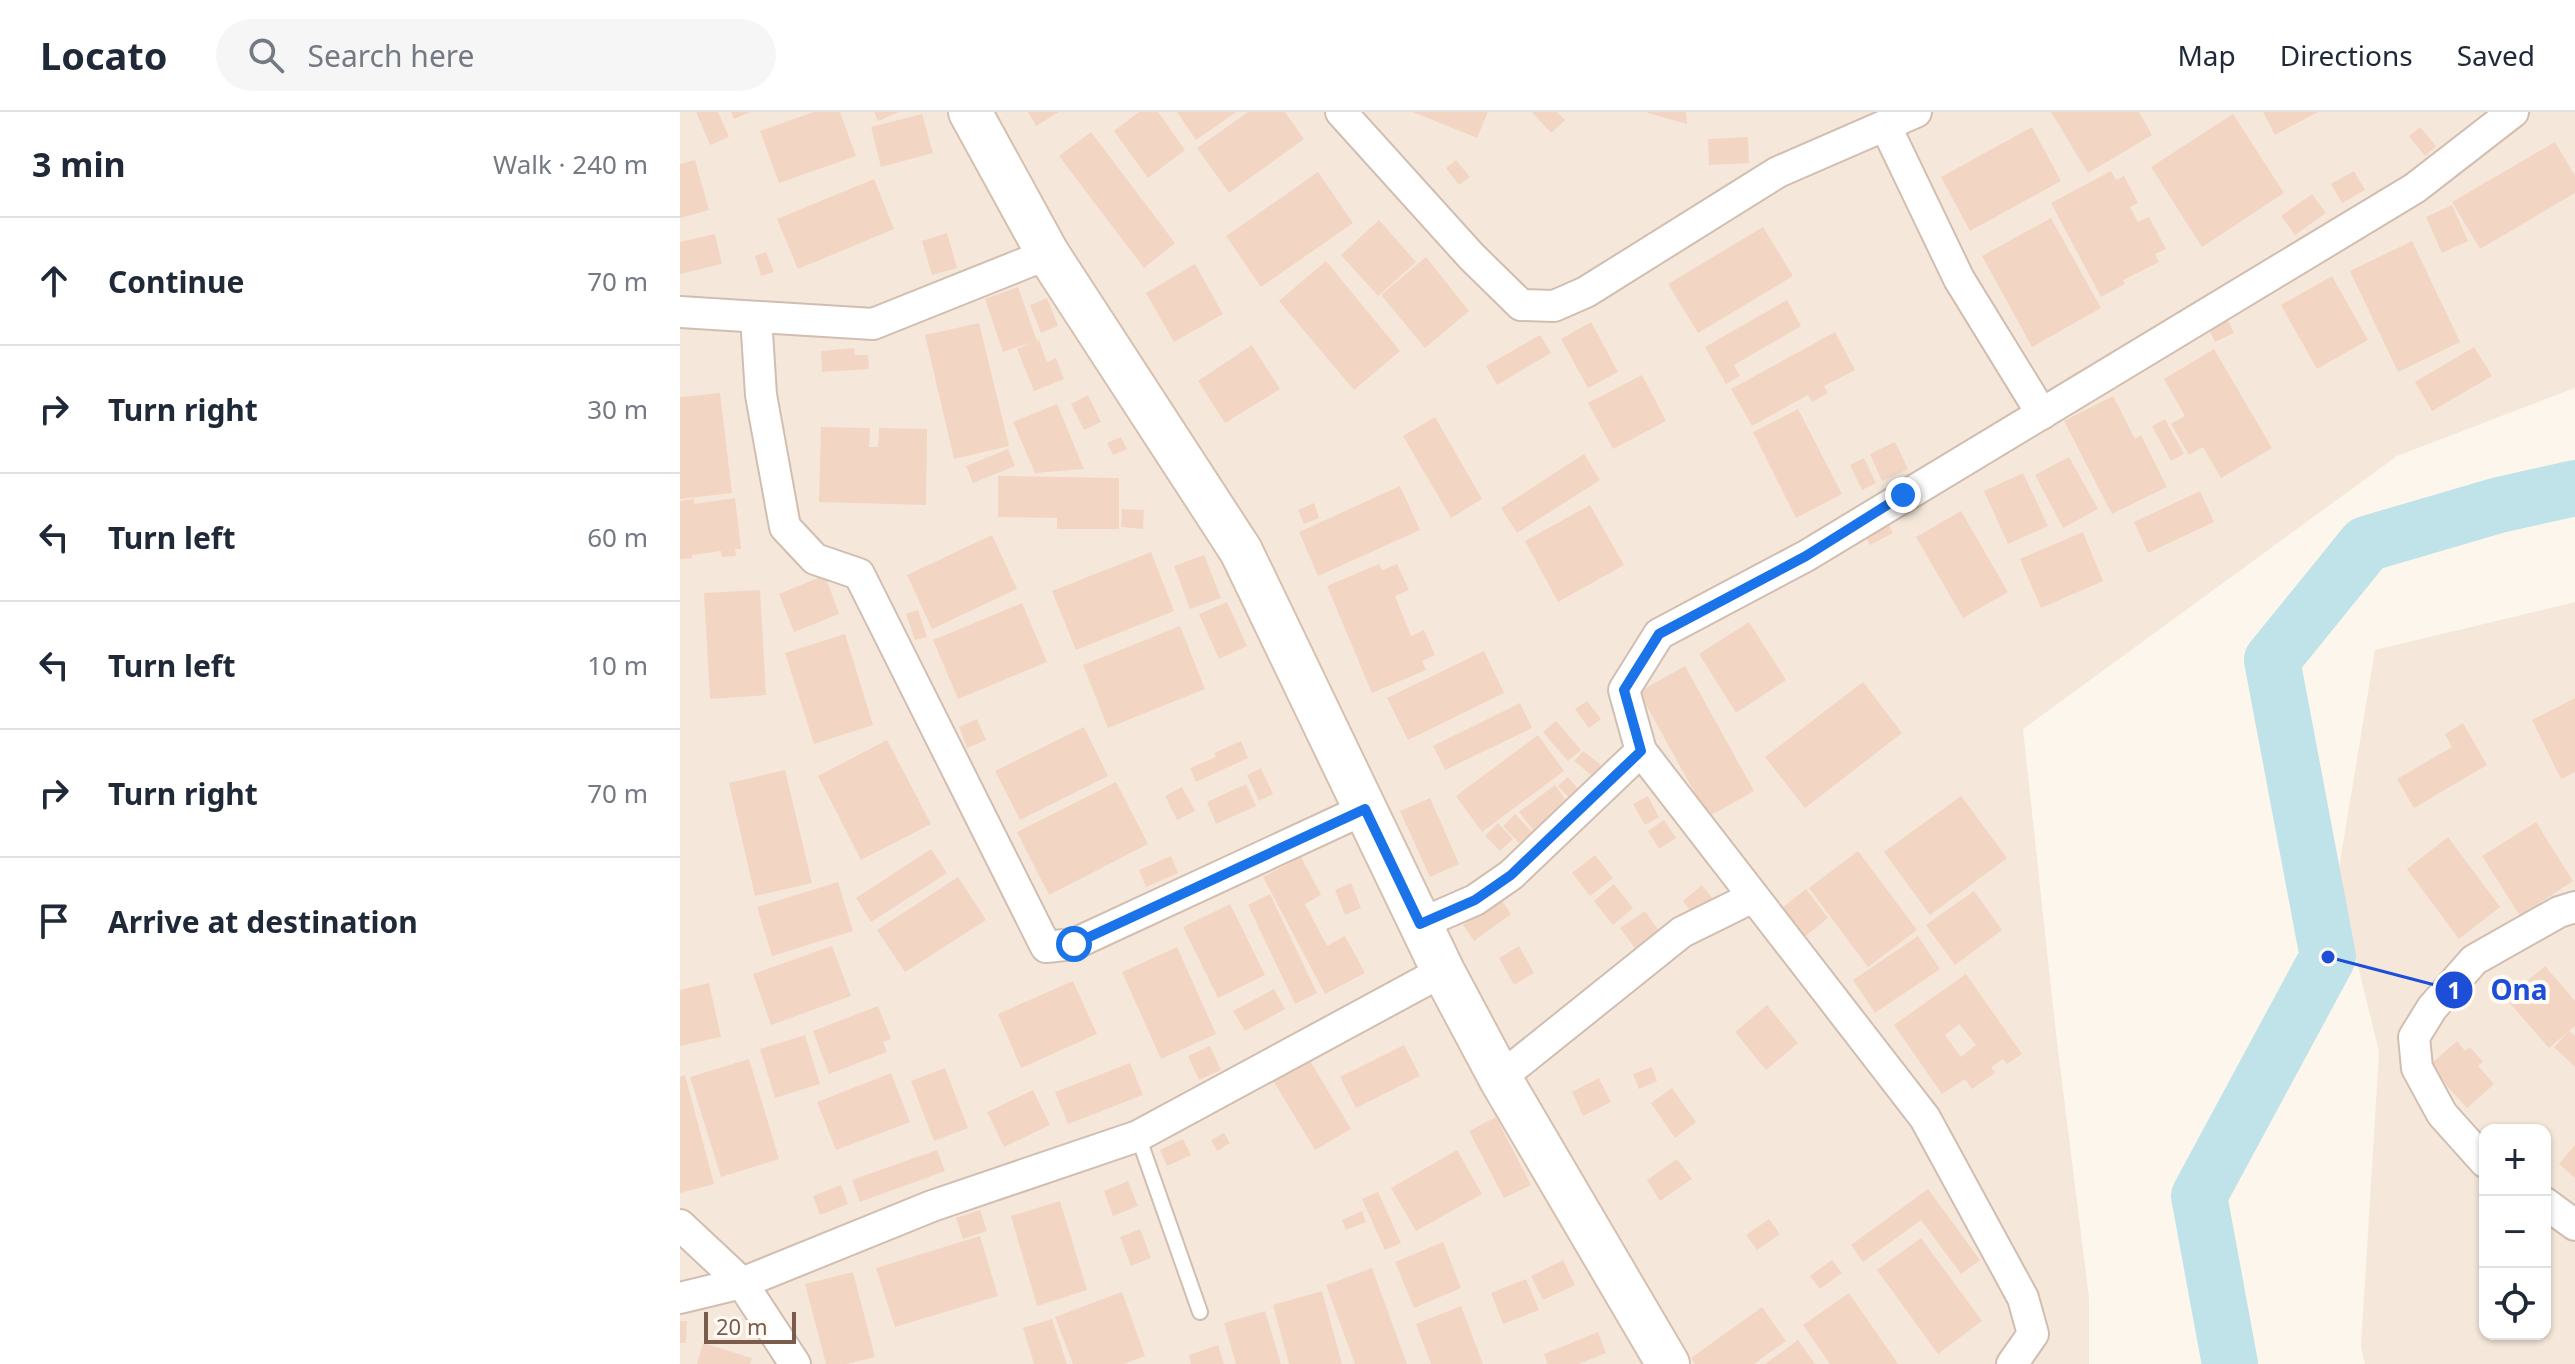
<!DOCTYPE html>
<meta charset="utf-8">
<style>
body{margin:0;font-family:"Noto Sans",sans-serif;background:#f6f6f7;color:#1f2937}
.controls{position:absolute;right:24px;bottom:24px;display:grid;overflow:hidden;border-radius:16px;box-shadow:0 2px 6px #0004}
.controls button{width:72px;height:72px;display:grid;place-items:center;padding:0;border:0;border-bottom:2px solid #e0e1e3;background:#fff;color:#1f2937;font:40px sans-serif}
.scale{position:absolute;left:24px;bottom:20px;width:92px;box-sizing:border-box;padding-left:8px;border:4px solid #7a5c4d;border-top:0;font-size:22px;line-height:28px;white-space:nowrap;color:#7a5c4d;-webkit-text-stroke:6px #fffaf3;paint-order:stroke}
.stop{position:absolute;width:24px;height:24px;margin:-18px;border:6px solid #1a73e8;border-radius:50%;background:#fff}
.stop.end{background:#1a73e8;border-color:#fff;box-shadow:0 2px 8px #0008}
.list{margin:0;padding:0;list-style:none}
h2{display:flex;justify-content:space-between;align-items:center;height:104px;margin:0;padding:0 32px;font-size:34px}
h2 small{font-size:26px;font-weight:400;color:#747a83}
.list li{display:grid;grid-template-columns:52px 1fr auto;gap:24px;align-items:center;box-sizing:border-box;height:128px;padding:0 32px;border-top:2px solid #e0e1e3}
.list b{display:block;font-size:30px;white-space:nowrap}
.list em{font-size:26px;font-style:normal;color:#747a83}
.icon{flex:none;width:44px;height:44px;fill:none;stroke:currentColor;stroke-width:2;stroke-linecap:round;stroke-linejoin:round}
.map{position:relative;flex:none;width:1895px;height:1252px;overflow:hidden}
header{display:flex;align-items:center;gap:48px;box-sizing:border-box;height:112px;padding:0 40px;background:#fff;border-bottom:2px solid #e0e1e3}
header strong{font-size:38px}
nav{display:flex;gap:44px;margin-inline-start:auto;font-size:28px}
.search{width:560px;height:72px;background:#f6f6f7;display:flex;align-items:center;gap:20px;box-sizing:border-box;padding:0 28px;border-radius:44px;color:#747a83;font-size:30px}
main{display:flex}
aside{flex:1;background:#fff}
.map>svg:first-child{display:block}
.residential{fill:#f5e8da;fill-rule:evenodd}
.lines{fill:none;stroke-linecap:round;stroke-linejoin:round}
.river{stroke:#bfe3e8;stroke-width:56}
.building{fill:#f3d5c3;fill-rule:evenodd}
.lane-casing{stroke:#d1beb0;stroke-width:18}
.street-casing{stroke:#d1beb0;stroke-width:34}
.secondary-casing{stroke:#d6c0b0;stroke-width:46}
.lane{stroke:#fff;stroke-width:14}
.street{stroke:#fff;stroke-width:30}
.secondary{stroke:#fff;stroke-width:42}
.route{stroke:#1a73e8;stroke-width:10}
.leader{fill:none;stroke:#1d4ed8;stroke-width:3}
.callout-dot{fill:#1d4ed8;stroke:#fffaf3;stroke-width:3}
.mark-label{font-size:24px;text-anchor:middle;font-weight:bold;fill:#fff}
.callout-label{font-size:28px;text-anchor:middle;font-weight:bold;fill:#1d4ed8;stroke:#fffaf3;stroke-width:8;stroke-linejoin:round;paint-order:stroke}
</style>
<header>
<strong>Locato</strong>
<div class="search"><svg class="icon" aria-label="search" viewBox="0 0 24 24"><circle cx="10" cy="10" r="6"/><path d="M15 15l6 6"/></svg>Search here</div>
<nav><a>Map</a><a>Directions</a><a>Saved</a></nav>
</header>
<main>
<aside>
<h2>3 min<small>Walk · 240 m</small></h2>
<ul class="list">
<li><svg class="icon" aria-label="ahead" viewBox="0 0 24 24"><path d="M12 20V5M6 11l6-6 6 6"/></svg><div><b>Continue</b></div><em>70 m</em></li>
<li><svg class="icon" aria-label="right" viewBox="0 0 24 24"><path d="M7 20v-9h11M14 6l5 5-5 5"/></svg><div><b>Turn right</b></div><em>30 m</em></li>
<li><svg class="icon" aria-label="left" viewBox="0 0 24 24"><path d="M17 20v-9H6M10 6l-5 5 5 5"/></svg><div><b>Turn left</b></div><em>60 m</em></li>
<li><svg class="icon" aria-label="left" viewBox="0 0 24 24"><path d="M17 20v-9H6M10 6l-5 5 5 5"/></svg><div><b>Turn left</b></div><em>10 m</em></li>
<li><svg class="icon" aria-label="right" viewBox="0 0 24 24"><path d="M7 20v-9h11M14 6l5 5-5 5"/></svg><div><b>Turn right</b></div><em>70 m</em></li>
<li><svg class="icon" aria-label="arrive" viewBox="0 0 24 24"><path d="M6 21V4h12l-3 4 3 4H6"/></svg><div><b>Arrive at destination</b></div></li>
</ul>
</aside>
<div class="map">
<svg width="1895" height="1252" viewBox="0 0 1895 1252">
<rect width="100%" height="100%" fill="#fdf6ec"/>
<g class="residential">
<path d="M0 0H1895V276L1717 344 1343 617 1376 922 1409 1186V1252H0Z"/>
<path d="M1895 490V1252H1685L1681 1235 1699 940 1657 768 1695 538ZM1805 1018H1865V1222H1805Z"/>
</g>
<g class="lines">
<path class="river" d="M1550 1252 1519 1084 1648 845 1592 548 1686 432 1819 393 1895 376"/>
</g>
<g class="building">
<path d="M16 0H38L49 25 30 33Z"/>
<path d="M51 0H70L54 7Z"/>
<path d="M134 0H160L176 44 99 71 80 19Z"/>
<path d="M194 0H219L198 9Z"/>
<path d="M348 0H379L356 14Z"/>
<path d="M459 0H478L505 38 468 66 434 19Z"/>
<path d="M497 0H556L516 28Z"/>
<path d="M568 0H605L624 27 549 81 517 36Z"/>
<path d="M733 0H808L797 26Z"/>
<path d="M852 0H877L885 8 871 21Z"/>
<path d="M1006 0 1007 12 968 1V0Z"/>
<path d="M1371 0H1459L1472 23 1408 61Z"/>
<path d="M1583 0H1638L1595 23Z"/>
<path d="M242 2 253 41 201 55 191 15Z"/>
<path d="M1553 2 1604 81 1522 135 1471 55Z"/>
<path d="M1352 15 1381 69 1290 119 1261 65Z"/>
<path d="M1740 15 1756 34 1745 44 1729 24Z"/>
<path d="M411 20 495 131 464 156 379 44Z"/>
<path d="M1068 25 1069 51 1029 53 1028 27Z"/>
<path d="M1875 30 1895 64V81L1800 137 1772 90Z"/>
<path d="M15 48 29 98 0 106V52Z"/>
<path d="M776 48 790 65 779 73 766 56Z"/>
<path d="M1431 59 1436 68 1444 64 1458 91 1450 95 1458 110 1469 105 1486 137 1475 142 1479 150 1443 168 1445 172 1421 185 1371 91Z"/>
<path d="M1674 59 1685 78 1662 91 1651 72Z"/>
<path d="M638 60 673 111 581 175 546 124Z"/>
<path d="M194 67 214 117 118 157 97 107Z"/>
<path d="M1632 82 1646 101 1615 123 1601 104Z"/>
<path d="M1772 93 1788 129 1762 141 1746 105Z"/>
<path d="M1371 106 1421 196 1352 235 1302 144Z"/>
<path d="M699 108 736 150 698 184 661 143Z"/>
<path d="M1083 115 1113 164 1018 221 988 172Z"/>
<path d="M267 121 277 156 252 163 242 129Z"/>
<path d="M35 122 42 152 0 162V130Z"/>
<path d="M1732 129 1780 230 1718 260 1670 159Z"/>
<path d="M86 140 94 160 81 164 75 144Z"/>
<path d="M746 145 789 199 745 236 701 183Z"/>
<path d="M646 149 720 239 674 278 599 189Z"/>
<path d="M515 152 543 202 494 230 466 181Z"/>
<path d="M1652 164 1688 228 1637 257 1601 193Z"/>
<path d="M338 175 357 229 359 228 367 250 376 246 384 267 354 279 337 237 352 230 323 240 305 187Z"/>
<path d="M367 186 378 214 361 221 350 193Z"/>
<path d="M1107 188 1121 214 1054 253 1060 264 1046 272 1025 235Z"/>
<path d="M1546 204 1554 221 1535 230 1527 213Z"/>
<path d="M911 210 938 260 908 276 881 227Z"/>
<path d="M299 211 329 334 274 347 245 223Z"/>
<path d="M1155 220 1175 258 1144 274 1148 281 1132 290 1128 283 1072 314 1051 277Z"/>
<path d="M860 223 871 241 817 273 806 254Z"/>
<path d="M572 233 600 277 545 311 518 269Z"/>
<path d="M1794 235 1812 264 1752 299 1735 270Z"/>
<path d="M174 236 175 243H188L189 257 142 260 141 239Z"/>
<path d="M1534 237 1592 336 1541 366 1523 335 1509 343 1491 312 1505 304 1484 267Z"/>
<path d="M962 263 986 309 933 337 908 291Z"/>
<path d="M40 281 52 381 0 387V285Z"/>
<path d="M408 283 421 310 404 318 391 292Z"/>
<path d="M1433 284 1455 327 1461 323 1487 375 1432 402 1384 309Z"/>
<path d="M377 292 404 357 355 361 333 310Z"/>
<path d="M1118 297 1162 382 1116 406 1073 320Z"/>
<path d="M755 305 802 387 771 406 723 324Z"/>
<path d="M1485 307 1504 342 1491 349 1472 314Z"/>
<path d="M141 315 190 316 189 335H198L199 316 247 317 246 393 139 390Z"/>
<path d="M441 325 447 337 433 343 427 331Z"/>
<path d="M1215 330 1228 357 1202 369 1190 342Z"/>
<path d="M328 337 335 354 293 371 286 354Z"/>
<path d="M904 342 920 368 837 421 821 396Z"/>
<path d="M1389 345 1418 397 1383 416 1355 363Z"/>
<path d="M1184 346 1196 371 1182 378 1170 353Z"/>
<path d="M1343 361 1368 414 1328 432 1304 379Z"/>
<path d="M318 364 439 366V417H377V406L318 405Z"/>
<path d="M720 374 740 418 638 464 619 420Z"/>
<path d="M1520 379 1534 410 1468 441 1454 410Z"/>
<path d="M55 386 61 437H55L56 444 42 445 41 439 12 443V446L0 447V389L14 387V392Z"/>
<path d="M634 391 639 406 624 412 618 398Z"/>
<path d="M910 393 944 453 878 490 845 429Z"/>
<path d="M442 397 464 398 463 417 441 415Z"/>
<path d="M1281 399 1328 480 1283 506 1236 425Z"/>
<path d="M1205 405 1213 421 1190 433 1182 418Z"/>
<path d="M1403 420 1423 469 1361 496 1340 447Z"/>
<path d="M312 423 337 477 252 517 227 463Z"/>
<path d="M471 440 494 499 396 538 372 479Z"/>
<path d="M524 443 541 486 510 497 494 454Z"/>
<path d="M699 452 702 458 717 452 729 478 715 484 731 524 744 518 755 543 742 549 746 558 692 581 647 474Z"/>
<path d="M145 463 159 502 114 520 99 482Z"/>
<path d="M80 478 86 583 30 587 24 481Z"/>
<path d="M547 490 567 534 539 547 519 502Z"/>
<path d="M342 491 367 550 278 587 253 528Z"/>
<path d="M238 498 247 525 235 528 226 502Z"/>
<path d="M1069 510 1106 568 1056 601 1019 542Z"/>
<path d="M500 514 525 577 428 616 403 553Z"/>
<path d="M165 522 193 613 134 632 105 541Z"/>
<path d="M804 539 824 581 728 628 707 586Z"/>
<path d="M1005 554 1074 679 1028 705 959 580Z"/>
<path d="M1183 570 1222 621 1125 696 1085 645Z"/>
<path d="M1895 586V660L1881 667 1852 608Z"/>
<path d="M907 589 921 607 909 616 895 597Z"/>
<path d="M840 591 852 616 765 658 753 634Z"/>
<path d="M297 607 306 628 287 636 279 615Z"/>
<path d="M876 609 901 638 888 649 863 620Z"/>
<path d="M1783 611 1807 653 1734 696 1717 667 1772 635 1765 622Z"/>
<path d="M404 615 428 664 340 708 315 659Z"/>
<path d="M858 623 884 659 802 720 776 684Z"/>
<path d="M207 628 251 712 181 748 138 664Z"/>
<path d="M561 629 568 646 516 670 510 656 536 645 534 641Z"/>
<path d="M903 639 921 653 912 664 894 649Z"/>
<path d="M581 656 593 682 579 689 567 663Z"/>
<path d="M105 658 132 771 75 784 49 671Z"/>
<path d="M888 665 900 679 891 688 878 674Z"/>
<path d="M436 670 468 732 369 783 337 720Z"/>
<path d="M566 672 576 694 536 712 527 690Z"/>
<path d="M875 673 888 691 853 718 839 700Z"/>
<path d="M502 675 515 699 497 708 485 684Z"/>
<path d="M968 684 979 705 965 713 953 692Z"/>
<path d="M1281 684 1327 746 1250 803 1204 740Z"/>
<path d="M750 686 779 752 750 765 720 699Z"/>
<path d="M835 702 852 720 839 731 823 714Z"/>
<path d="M984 708 996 726 979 737 968 719Z"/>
<path d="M1856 710 1893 769 1840 804 1802 744Z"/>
<path d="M818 711 833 727 820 739 805 724Z"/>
<path d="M1768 725 1820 795 1779 827 1727 757Z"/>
<path d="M251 737 267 761 191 810 176 786Z"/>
<path d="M1178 739 1237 818 1188 855 1129 776Z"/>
<path d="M915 743 933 766 910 784 892 761Z"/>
<path d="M491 744 498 761 466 775 459 758Z"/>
<path d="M621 745 641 783 625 792 647 834 665 824 685 861 645 882 583 765Z"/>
<path d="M278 765 306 808 225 860 197 818Z"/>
<path d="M158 770 173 819 92 844 77 795Z"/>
<path d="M671 771 681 796 665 803 655 778Z"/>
<path d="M934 772 953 796 933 813 914 789Z"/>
<path d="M1022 773 1034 788 1014 804 1003 789Z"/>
<path d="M1126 777 1148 806 1117 831 1094 802Z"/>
<path d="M1294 779 1322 818 1275 853 1246 813Z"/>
<path d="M590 782 637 881 615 892 568 793Z"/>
<path d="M820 786 831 802 794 829 783 813Z"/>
<path d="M550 792 585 863 538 886 503 815Z"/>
<path d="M965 799 981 822 957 839 940 816Z"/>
<path d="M1238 824 1260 857 1195 901 1173 868Z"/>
<path d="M152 834 171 884 91 913 73 862Z"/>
<path d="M839 834 854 861 834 873 819 846Z"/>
<path d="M497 835 536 922 481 947 442 860Z"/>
<path d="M1865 854 1895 889V914L1889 919 1895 924V955L1874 935 1889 919 1869 936 1826 887Z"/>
<path d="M1286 862 1342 942 1327 952 1323 947 1311 955 1315 961 1292 977 1285 967 1262 982 1214 913ZM1279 912 1296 933 1281 945 1265 923Z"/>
<path d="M393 869 417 922 341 956 318 902Z"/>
<path d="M29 871 41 925 0 934V878Z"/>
<path d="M594 877 605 897 565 919 553 899Z"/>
<path d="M1087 893 1118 931 1086 958 1055 920Z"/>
<path d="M198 894 211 927 203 930 207 940 149 962 133 919Z"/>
<path d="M125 923 140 972 95 986 80 937Z"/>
<path d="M1777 929 1785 939 1790 935 1803 950 1798 954 1814 972 1787 996 1749 954Z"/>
<path d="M724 933 740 964 676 996 660 965Z"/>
<path d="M530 934 541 958 519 968 508 944Z"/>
<path d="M627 944 671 1017 635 1038 591 965Z"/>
<path d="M69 947 99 1047 41 1065 10 965Z"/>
<path d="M450 951 463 983 388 1012 375 980Z"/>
<path d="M972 955 977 969 959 977 953 962Z"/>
<path d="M265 956 288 1016 254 1029 231 969Z"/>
<path d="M211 961 230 1010 156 1038 137 990Z"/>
<path d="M5 963 34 1072 0 1081V965Z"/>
<path d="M919 966 931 990 903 1004 892 980Z"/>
<path d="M992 976 1016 1010 995 1026 971 991Z"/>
<path d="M353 978 370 1013 324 1035 307 1000Z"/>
<path d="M816 1005 851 1073 824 1086 789 1019Z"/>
<path d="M544 1021 550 1031 537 1039 531 1028Z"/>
<path d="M503 1027 511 1043 487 1054 480 1038Z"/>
<path d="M1895 1033V1066L1879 1052Z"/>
<path d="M257 1038 265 1059 180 1090 172 1068Z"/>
<path d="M777 1038 802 1082 736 1119 711 1076Z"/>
<path d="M997 1047 1012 1067 980 1089 967 1068Z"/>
<path d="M448 1069 458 1094 433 1104 424 1079Z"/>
<path d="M161 1073 168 1092 140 1103 133 1084Z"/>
<path d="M1248 1077 1300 1148 1281 1162 1241 1108 1183 1150 1171 1133Z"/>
<path d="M698 1080 721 1131 705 1138 682 1087Z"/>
<path d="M380 1089 407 1178 357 1194 331 1104Z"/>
<path d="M300 1098 307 1119 283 1127 276 1106Z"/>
<path d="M682 1099 686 1110 666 1118 662 1108Z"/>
<path d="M1089 1107 1100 1122 1077 1138 1066 1123Z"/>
<path d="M460 1117 471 1146 451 1154 440 1125Z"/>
<path d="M300 1124 318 1184 215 1215 196 1156Z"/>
<path d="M1241 1126 1302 1209 1258 1242 1197 1158Z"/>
<path d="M763 1130 781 1176 734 1196 715 1150Z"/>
<path d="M883 1148 895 1173 863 1188 851 1164Z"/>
<path d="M1152 1148 1162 1161 1140 1177 1130 1164Z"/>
<path d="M692 1156 727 1252H675L646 1173Z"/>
<path d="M173 1160 195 1245 166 1252H146L125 1172Z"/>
<path d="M846 1167 859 1198 823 1212 811 1181Z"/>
<path d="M642 1179 662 1252H609L593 1193Z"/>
<path d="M442 1180 465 1244 444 1252H393L375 1205Z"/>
<path d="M1169 1181 1218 1252H1150L1123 1213Z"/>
<path d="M781 1194 803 1252H751L736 1212Z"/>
<path d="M1082 1195 1106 1229 1074 1252H1015L1011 1246Z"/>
<path d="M585 1199 601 1252H556L544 1211Z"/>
<path d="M372 1207 387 1252H354L343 1216Z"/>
<path d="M0 1209H7L6 1231H0Z"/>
<path d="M918 1220 926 1241 899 1252H868L864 1242Z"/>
<path d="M1118 1228 1135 1252H1085Z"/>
<path d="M23 1231 72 1246 70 1252H17Z"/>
<path d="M538 1233 544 1252H511L509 1243Z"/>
</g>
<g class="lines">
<defs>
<path id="lane" d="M458 1024 520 1200"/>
<g id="street">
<path d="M661 0 791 144 841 193 874 194 906 180 1098 60 1236 0"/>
<path d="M1206 15 1279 167 1362 302"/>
<path d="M0 200 193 212 368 142"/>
<path d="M76 205 81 283 105 415 135 447 179 462 366 835 394 832 685 697"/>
<path d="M961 639 1245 1006 1343 1186 1353 1222 1332 1252"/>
<path d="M740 812 795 788 831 763 961 639 944 578 979 522 1126 444 1735 76 1833 0"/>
<path d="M820 966 1002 820 1073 785"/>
<path d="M1805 1050 1762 1002 1737 956 1734 925 1752 896 1794 848 1879 800 1895 795"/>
<path d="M1865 1091 1895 1113"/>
<path d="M0 1113 62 1171 115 1252"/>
<path d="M0 1186 62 1171 252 1094 458 1024 763 859"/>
</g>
<path id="secondary" d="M290 0 368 142 561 439 763 859 820 966 988 1252"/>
</defs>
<use href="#lane" class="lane-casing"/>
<use href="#street" class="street-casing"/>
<use href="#secondary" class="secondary-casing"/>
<use href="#lane" class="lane"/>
<use href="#street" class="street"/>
<use href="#secondary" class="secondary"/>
</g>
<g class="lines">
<path class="route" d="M394 832 685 697 740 812 795 788 831 763 961 639 944 578 979 522 1126 444 1223 383"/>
</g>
<path class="leader" d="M1648 845L1774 878"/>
<g class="callout-dot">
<circle cx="1648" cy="845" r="8"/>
<circle cx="1774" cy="878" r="20"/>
</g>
<g class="mark-label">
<text x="1774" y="887">1</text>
</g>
<g class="callout-label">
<text x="1839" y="888">Ona</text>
</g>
</svg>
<div class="controls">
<button>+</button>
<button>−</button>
<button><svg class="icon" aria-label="locate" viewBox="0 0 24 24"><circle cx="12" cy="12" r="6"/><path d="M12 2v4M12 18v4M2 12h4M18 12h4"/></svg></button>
</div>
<div class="scale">20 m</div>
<div class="stop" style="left:394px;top:832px"></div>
<div class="stop end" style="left:1223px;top:383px"></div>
</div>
</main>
